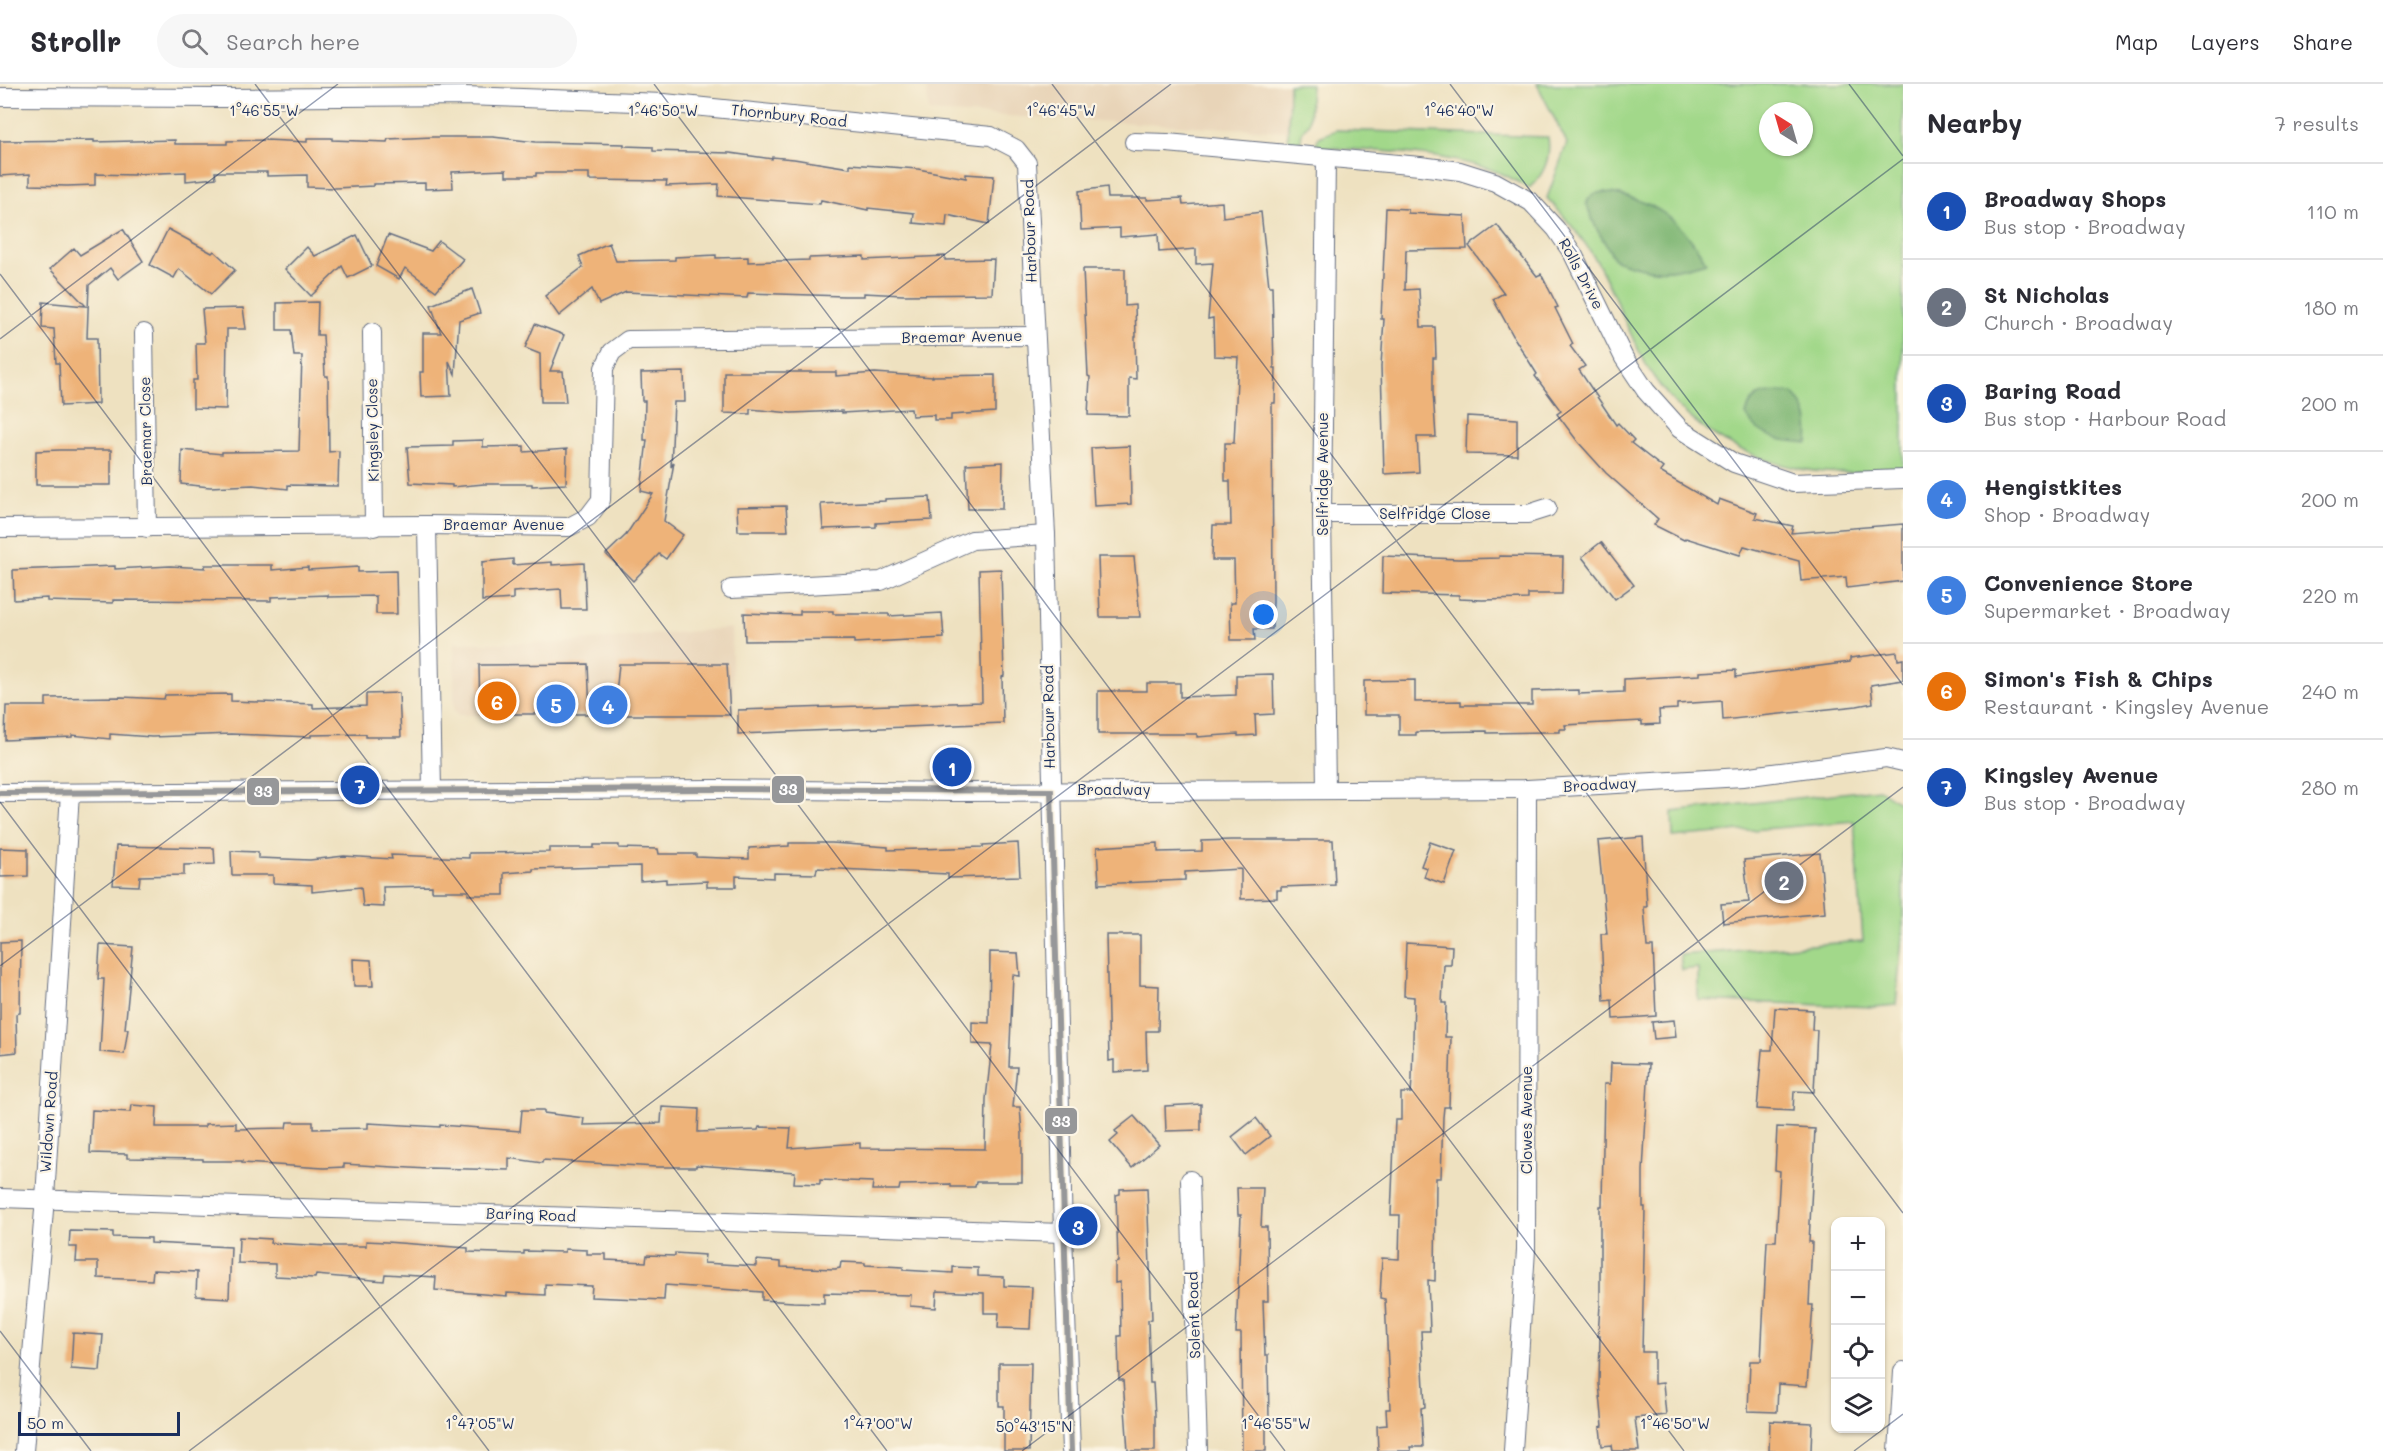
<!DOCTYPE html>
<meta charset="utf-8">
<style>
body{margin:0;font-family:Mali,sans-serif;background:#f7f7f7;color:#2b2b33}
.controls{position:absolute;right:18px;bottom:18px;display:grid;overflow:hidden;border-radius:12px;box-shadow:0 2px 4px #0004}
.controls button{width:54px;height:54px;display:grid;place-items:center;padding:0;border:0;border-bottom:2px solid #e1e1e2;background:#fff;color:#2b2b33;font:30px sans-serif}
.compass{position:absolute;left:1759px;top:18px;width:54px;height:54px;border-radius:50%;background:#fff;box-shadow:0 2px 4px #0004;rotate:323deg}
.scale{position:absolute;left:18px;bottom:15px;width:162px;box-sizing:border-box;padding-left:6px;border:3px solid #1b2f5e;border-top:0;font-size:16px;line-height:21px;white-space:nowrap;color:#1b2f5e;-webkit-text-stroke:4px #fcf5e5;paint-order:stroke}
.you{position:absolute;left:1264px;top:531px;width:21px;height:21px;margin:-15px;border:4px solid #fff;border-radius:50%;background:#1a73e8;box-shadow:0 0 0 9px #1a73e833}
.badge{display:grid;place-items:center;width:39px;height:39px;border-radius:50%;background:#0f766e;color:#fff;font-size:20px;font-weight:700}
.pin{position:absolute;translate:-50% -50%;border:3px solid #fff;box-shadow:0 2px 6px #0006}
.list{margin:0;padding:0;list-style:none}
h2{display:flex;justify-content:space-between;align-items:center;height:78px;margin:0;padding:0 24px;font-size:26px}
h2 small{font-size:20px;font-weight:400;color:#7c7c81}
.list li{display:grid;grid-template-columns:39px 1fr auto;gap:18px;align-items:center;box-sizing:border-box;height:96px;padding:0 24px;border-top:2px solid #e1e1e2}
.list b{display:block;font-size:22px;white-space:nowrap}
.list p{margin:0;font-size:20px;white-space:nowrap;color:#7c7c81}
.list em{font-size:20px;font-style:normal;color:#7c7c81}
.icon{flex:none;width:33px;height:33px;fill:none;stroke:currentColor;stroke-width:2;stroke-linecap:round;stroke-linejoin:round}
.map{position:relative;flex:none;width:1903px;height:1367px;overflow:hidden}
header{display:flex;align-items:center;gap:36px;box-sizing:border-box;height:84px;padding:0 30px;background:#fff;border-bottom:2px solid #e1e1e2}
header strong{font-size:28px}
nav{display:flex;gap:33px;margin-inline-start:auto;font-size:21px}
.search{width:420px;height:54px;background:#f7f7f7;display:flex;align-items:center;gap:15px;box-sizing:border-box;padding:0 21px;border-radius:33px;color:#7c7c81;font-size:22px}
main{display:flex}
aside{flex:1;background:#fff}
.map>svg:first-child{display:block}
.built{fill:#e8d4b8}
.green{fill:#a2d88a;stroke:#5e8474;stroke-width:1.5;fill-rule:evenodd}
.forest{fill:#81b876;stroke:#4e746a;stroke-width:1.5}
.building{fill:#eeb379}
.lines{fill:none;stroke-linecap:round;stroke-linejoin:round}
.street-casing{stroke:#656d80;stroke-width:20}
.street{stroke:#fff;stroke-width:18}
.bus-1-casing{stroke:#fcf5e5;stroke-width:10}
.bus-1{stroke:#969799;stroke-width:6}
.ticks{fill:none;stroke:#1b2f5e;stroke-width:1.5;stroke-opacity:0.45}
.labels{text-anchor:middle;stroke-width:4.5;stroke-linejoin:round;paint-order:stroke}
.street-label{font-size:15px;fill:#1b2f5e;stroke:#fcf5e5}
.ticks-label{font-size:15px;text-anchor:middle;fill:#1b2f5e;stroke:#fcf5e5;stroke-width:4.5;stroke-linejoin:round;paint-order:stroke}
.line-badge{stroke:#fcf5e5;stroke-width:2}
.badge-label{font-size:16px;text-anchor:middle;font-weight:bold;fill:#fff}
</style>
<header>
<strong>Strollr</strong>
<div class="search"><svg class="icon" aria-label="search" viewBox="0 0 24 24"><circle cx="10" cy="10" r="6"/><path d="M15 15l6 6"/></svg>Search here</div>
<nav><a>Map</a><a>Layers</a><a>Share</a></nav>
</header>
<main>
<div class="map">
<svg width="1903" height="1367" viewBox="0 0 1903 1367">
<rect width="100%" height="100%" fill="#fcf5e5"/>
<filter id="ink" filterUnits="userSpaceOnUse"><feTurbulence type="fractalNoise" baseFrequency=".0167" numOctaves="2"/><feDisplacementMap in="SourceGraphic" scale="12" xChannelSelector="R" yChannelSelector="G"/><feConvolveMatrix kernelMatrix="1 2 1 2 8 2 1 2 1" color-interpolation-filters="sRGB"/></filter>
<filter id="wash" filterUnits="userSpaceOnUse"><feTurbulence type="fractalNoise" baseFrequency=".008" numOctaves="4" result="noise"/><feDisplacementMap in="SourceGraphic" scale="24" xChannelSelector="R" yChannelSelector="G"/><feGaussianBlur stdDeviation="1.35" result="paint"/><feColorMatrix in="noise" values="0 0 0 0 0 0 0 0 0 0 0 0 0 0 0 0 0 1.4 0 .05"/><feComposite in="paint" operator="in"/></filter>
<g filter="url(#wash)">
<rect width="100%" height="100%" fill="#eee1c0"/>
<g class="built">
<path d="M926 0H1289L1288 47 929 28Z"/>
<path d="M731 544 734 632 457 631 454 625V559H555Z"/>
</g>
<g class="green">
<path d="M1289 0H1311L1309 39 1302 48 1300 63 1291 59 1288 53Z"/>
<path d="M1537 0H1903V385C1882 386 1860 390 1840 389 1767 387 1694 353 1653 292 1630 257 1618 214 1597 178 1583 154 1566 134 1547 114L1567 59ZM1768 27H1804V63H1768Z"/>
<path d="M1336 46 1548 53C1551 73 1544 91 1529 104 1518 98 1505 90 1492 86 1436 67 1372 67 1314 63L1319 53Z"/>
<path d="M1879 705 1903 721V842L1896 921 1874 923 1698 916V884L1682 886 1680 871 1863 857 1854 737 1673 753 1672 728Z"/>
</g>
<g class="forest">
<path d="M1604 108C1653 115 1681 135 1706 178 1666 190 1654 189 1615 176L1596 144 1586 120C1590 111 1594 109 1604 108Z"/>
<path d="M1779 308 1793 309C1807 325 1810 337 1808 359 1782 357 1759 354 1746 331 1751 310 1760 310 1779 308Z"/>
</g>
<g id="blocks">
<g class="building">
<path d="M433 53H493L536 58 624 60V62L653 63V67L730 69 772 75V73L794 75 850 84V80L918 85 966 94V90L994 92 989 140 947 131 946 142 913 139 914 129 868 124V126L821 116 820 120 718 112 719 100 666 102 667 97 589 96V89H536V92H506V86L452 88 453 104 425 105V99L373 100V102L335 104 307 103V91L267 92V88H215L216 94 186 97V88L134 90V91L95 90V101L67 102 30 101V90L0 92V57L94 56V58L175 56V60H227V57L266 56 307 58V54H332V56L387 58 388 55Z"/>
<path d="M1107 103 1108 114H1147V116L1182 114 1183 121 1222 118 1223 133 1261 128 1269 202H1272L1274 284H1276L1275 319H1272L1273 517 1272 545H1254L1255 556H1231L1230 519H1235L1234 476H1212L1213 441H1231L1230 397H1225V359H1234L1238 273 1214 272 1213 234 1208 235 1213 179 1196 180V165L1159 168 1158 150 1120 153V144L1081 146 1079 107Z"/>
<path d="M1386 124 1408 125V129L1465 132 1467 165 1406 166 1405 206 1419 205 1421 243H1435L1436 274H1433V308L1436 353H1417L1419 388 1384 390 1381 282 1384 235H1381Z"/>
<path d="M1497 141 1537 192 1541 190 1558 223 1555 224 1573 260 1570 262 1585 282 1579 286 1616 341 1618 339 1634 356 1631 359 1663 384 1660 388 1717 421 1719 415 1757 429 1755 434 1793 442 1791 449 1903 440V497L1847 504 1846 493 1801 497 1799 477 1744 462 1740 471 1686 454 1684 456 1654 441 1658 435 1606 389 1578 358 1557 330 1561 327 1535 292 1537 290 1515 255 1493 215 1504 209 1469 162Z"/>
<path d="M123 145 143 177 118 195 110 184 89 201 87 254H97L98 320 61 322 59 279H56L54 245 42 244 43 218 86 222 50 185 74 164 80 171Z"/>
<path d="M168 145 212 169 214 167 235 186 211 210 179 185 174 194 150 181Z"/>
<path d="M357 151 372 182 348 194 342 182 311 212 285 185 307 163 315 172Z"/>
<path d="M388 151 431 167 439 157 463 175 436 207 405 184 399 195 376 182Z"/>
<path d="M609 159 616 177 675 176V173L716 171V174L748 173V178L809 176V174L864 172V176L945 172V176L994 175 992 210 903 211 864 209V212H844L748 209 747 214 626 208 599 220 592 205 559 232 545 212 583 183 579 172Z"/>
<path d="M1083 185H1125V222L1135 221 1136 253H1135L1136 295 1129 294V332L1088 331 1090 293 1088 292Z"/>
<path d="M472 205 480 229 459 236 455 290 449 277 451 312 421 313 420 288H423V249H441L431 221Z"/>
<path d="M318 218 317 251H323L325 292H328L329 368 339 367 338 402 288 401V405L253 401 210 403 181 400 182 366 222 370V368L299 367 302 272H294L291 246H277V219Z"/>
<path d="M243 224 246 245H227L226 325 193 324V296H197L196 259H205L202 225Z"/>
<path d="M535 240 564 251 550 287H563L566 318H541L540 270 525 264Z"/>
<path d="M684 288 685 318H674L671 383 674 378 664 437 683 451 666 475 659 470 633 497 606 470 626 451 653 410 641 407 647 356H644L645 317H642L641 289Z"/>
<path d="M724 288H836V292L875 289 933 293V292L995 291V328L951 331V336H934V331L912 332 911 325 842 329V327L791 329 750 325V330L724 329Z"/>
<path d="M1467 332 1517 335V371L1466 370Z"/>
<path d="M483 356V363L524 362V368L567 365 566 400 532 402V400H484L452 403V401L410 399 407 363 453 362V357Z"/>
<path d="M1130 362 1131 420 1094 422 1091 364Z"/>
<path d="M60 366H111V401H36V367Z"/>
<path d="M1003 378 1002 425H968L966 380Z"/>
<path d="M930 413 932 436 876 439V443L823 445 821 420 885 417V415Z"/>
<path d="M786 422 788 447H738L737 423Z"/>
<path d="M1601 458 1634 501 1615 515 1582 473Z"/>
<path d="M1383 472 1459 475 1499 474V472L1563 473 1562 510H1528V515L1482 516 1459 515V511L1382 509Z"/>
<path d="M1098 473H1134L1140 533H1100Z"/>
<path d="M513 475V481L552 478V481L584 479 586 525H562L561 505 513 508V515L482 517V478Z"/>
<path d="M205 481H272V486L308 483V486L358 483V488L396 487 397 530H376V512L328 513V511L271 513V517L113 516V519L47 517V514L14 516 13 486 115 482V485L170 482 205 484Z"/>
<path d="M1001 485 1004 592 1002 593 1003 639 738 650V626L982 618 979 486Z"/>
<path d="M800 527H833V530H889V532L942 529 944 554 854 559V556L745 557 744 529 800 531Z"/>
<path d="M1897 568 1898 576 1903 575V596L1871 601 1873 619 1857 622 1723 636 1722 617 1677 620V625L1659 626 1660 640 1642 641V637L1565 641 1566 645H1560V648H1546L1487 649V647L1416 648V651H1399V631H1364V597L1415 596V618L1461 617V621H1532V607L1579 606V610L1624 608V595L1700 591V588L1736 586V593L1850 578V574Z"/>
<path d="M588 580 590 630H480L479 581Z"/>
<path d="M619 580H727L730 631H614Z"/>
<path d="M1273 590 1274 630 1255 631 1256 651 1238 652V650L1197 653V650H1098V607H1147V599H1180V613L1236 611V591Z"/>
<path d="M399 609 401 653H366V650L311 651V653L231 650 152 653 110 650V655L72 651V653L5 656 6 622H46V614L122 613 164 615 165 611 231 610V617L313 620V624L366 622V610Z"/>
<path d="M1643 753 1647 823H1644L1647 863H1653L1656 932 1613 935 1612 916 1604 917 1601 850H1607L1598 757Z"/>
<path d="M1231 756H1333L1335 801 1281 803V806H1277V814L1241 815V785L1185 788V796L1099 800 1097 763 1158 759V768L1202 767V757Z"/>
<path d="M1430 758 1456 767 1444 800 1424 793 1427 784 1421 782Z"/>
<path d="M789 759H832L888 763V766L983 763V761L1018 759 1020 792 948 794V790L817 784 816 790 774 789V794L736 792V803H707V797L666 799V795L640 797V782L533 785V787L504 789V811H468V807H432V802L383 803 384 823 363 822 361 803 312 808V801L273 799V791H232L231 767 258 768V774L310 776 344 772 392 775 391 771 469 774V769L549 768V764H594V761H619V764L658 765 659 770H696V773L749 775V764L789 762Z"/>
<path d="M116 762 214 764 215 780 184 781V791L140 792 139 802 113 801Z"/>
<path d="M0 764 28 765V792L0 793Z"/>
<path d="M1820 769 1825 829 1723 839 1721 820 1749 818 1744 776Z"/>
<path d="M1106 851H1140V901L1159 902 1158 947H1146L1147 986 1114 988V976L1109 977Z"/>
<path d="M21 857 20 929 16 930 17 968 0 970V858Z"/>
<path d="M1406 859 1452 862 1451 881H1444L1442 919H1446L1445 953H1451L1449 1023H1444L1443 1033 1441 1094H1436L1435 1197 1428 1196 1430 1247H1421L1425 1323 1421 1324 1423 1363H1410L1411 1367H1378L1377 1342 1387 1341 1386 1325H1390L1385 1215 1380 1214 1382 1174 1399 1175 1400 1131H1391L1395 1036H1401V1009H1411L1412 995 1414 913 1404 912Z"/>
<path d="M100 861 133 863 125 945H128L124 970 100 968 104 895H98Z"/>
<path d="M990 868 1018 869 1020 892 1013 891 1009 983H1017L1013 1023H1020L1022 1050V1098H976L975 1103H951V1100L900 1101 899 1106H872L873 1098 820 1096V1100L794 1099 795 1088 696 1081V1083H656L543 1076 542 1079 509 1074V1086L428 1084 427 1085 344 1080V1083L324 1084 242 1079V1077H203V1075L127 1074V1070L90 1069 92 1026 131 1028 132 1021 157 1023 156 1043H205V1040L236 1039V1045L286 1044 287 1038H313V1045L368 1044V1039L440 1043V1041L520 1047 522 1026H544V1029L584 1034 583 1041 661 1039 662 1023 699 1025 698 1048 758 1046 759 1043 791 1044 789 1064 860 1059V1064L985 1065 986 1015 992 961 972 960V938L989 939Z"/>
<path d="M353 875 371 876 373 902H354Z"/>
<path d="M1775 924 1813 926 1812 946H1817L1814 1008 1794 1007 1793 1027 1757 1025 1762 966H1772Z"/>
<path d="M1674 936 1676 953 1654 955 1652 938Z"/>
<path d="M1611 979 1649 980 1643 1087V1123H1645L1642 1268H1654V1300L1663 1299 1666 1331 1635 1334 1639 1367H1613L1612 1361 1602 1362 1600 1343 1603 1342 1599 1300 1600 1252H1598L1600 1221V1122H1602L1604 1000H1610Z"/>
<path d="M1201 1020V1046L1166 1047 1165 1022Z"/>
<path d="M1134 1032 1159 1061 1132 1084 1110 1058 1118 1051 1115 1047Z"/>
<path d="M1256 1034 1270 1052 1246 1071 1232 1053Z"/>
<path d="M1777 1043 1815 1045 1809 1158H1812L1809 1221H1813L1807 1302 1778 1300 1777 1328 1748 1327 1750 1277H1761L1767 1157H1776L1780 1087 1775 1086Z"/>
<path d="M1147 1104 1152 1235 1148 1236 1150 1299H1153L1155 1331V1367H1128L1123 1296H1119L1118 1252H1121L1120 1198 1115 1199V1179L1118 1178 1116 1111 1120 1110V1105Z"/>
<path d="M1237 1104H1263L1261 1143H1267L1268 1217H1263L1265 1271H1268L1269 1337H1266V1367H1242L1241 1249H1236L1241 1131H1238Z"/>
<path d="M70 1147 113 1148V1153L151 1154V1159L231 1163 229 1214 196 1212 197 1188 153 1186 152 1196 98 1194V1178H76L77 1163H69Z"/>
<path d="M239 1153 271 1155 270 1159 327 1162H366V1157L386 1158 468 1164V1168L524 1170V1167L565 1168V1165L587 1166V1170H606V1176L646 1178 647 1171 675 1172V1169L705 1171 704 1179 756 1182V1176L781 1178V1183L835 1185 840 1184 841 1178 865 1179V1181L903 1183V1186L953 1189V1183L978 1184V1192L1004 1193V1202L1032 1203 1030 1245 998 1244 999 1229H984V1209L937 1207 936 1224 910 1222 911 1211 824 1209V1219L793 1218 762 1216V1208L665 1201 664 1216 591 1213 592 1202 545 1200V1211L507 1209V1212L435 1206 436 1193 385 1190 384 1197 316 1191 315 1194 275 1192V1180L238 1179Z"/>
<path d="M73 1249 103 1251 100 1287 71 1285Z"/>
<path d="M999 1279H1031L1029 1367H1004V1322H999Z"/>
<path d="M1770 1337 1812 1339 1811 1367H1769Z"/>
</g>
</g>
</g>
<g filter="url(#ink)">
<use href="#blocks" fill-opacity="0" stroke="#656d80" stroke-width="1.5"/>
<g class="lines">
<defs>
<g id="street">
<path d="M0 13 224 14 464 12 664 19 991 52 1016 65 1027 79 1046 451 1063 1149 1071 1367"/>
<path d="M1134 58 1167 59 1420 82 1460 87 1495 98 1531 118 1556 145 1573 170 1624 274 1646 307 1680 345 1734 379 1793 399 1903 395"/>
<path d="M1326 74 1322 430 1326 705"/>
<path d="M372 248 374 443"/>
<path d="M144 249 147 444"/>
<path d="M1322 430H1528L1547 424"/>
<path d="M427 441 432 707"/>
<path d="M0 444 427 441 569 443 588 433 601 416 604 284 612 268 628 256 1034 252"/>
<path d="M731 505 881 497 972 456 1046 451"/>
<path d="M0 709 718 705 955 708 1527 705 1743 693 1886 674 1903 678"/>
<path d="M1190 1096 1198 1367"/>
<path d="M0 1114 1063 1149"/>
<path d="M24 1367 45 1114 70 709"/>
<path d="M1513 1367 1526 1166 1527 705"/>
<path d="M1898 1367 1903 1287"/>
</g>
</defs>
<use href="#street" class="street-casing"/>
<use href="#street" class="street"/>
<defs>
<g id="bus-1">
<path d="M1051 707 1071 1367"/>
<path d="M0 709 718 705 1051 707"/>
</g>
</defs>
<use href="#bus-1" class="bus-1-casing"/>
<use href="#bus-1" class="bus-1"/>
</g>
</g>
<path class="ticks" d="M255 0 1285 1367M654 0 1684 1367M1052 0 1903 1129M1450 0 1903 601M1849 0 1903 72M0 190 887 1367M0 255 338 0M0 718 489 1367M0 882 1171 0M0 1247 91 1367M189 1367 1903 75M1022 1367 1903 703M1854 1367 1903 1330"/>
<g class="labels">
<g class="street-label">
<text transform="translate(789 32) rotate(6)" y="5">Thornbury Road</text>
<text transform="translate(1030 147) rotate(-92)" y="5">Harbour Road</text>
<text transform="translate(1581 190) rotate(62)" y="5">Rolls Drive</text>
<text transform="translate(962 253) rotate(-1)" y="5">Braemar Avenue</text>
<text transform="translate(373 346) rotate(-91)" y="5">Kingsley Close</text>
<text transform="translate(146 347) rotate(-91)" y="5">Braemar Close</text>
<text transform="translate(1323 390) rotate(-90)" y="5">Selfridge Avenue</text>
<text x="1435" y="435">Selfridge Close</text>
<text x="504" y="446">Braemar Avenue</text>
<text transform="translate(1049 633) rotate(-91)" y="5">Harbour Road</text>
<text transform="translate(1600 701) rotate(-3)" y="5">Broadway</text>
<text x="1114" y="711">Broadway</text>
<text transform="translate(1527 1036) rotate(-90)" y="5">Clowes Avenue</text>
<text transform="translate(49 1038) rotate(-86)" y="5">Wildown Road</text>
<text transform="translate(531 1131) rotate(2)" y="5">Baring Road</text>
<text transform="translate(1194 1231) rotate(-92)" y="5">Solent Road</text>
</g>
</g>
<g class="ticks-label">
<text x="264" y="32">1°46'55"W</text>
<text x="663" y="32">1°46'50"W</text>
<text x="1061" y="32">1°46'45"W</text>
<text x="1459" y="32">1°46'40"W</text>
<text x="480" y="1345">1°47'05"W</text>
<text x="878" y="1345">1°47'00"W</text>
<text x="1276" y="1345">1°46'55"W</text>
<text x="1675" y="1345">1°46'50"W</text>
<text x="1034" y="1348">50°43'15"N</text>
</g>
<g class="line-badge">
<rect x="771" y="691" width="34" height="29" rx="6" fill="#969799"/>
<rect x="246" y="693" width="34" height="29" rx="6" fill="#969799"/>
<rect x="1044" y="1023" width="34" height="28" rx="6" fill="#969799"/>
</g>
<g class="badge-label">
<text x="788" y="711">33</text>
<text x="263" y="713">33</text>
<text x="1061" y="1043">33</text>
</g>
</svg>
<div class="controls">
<button>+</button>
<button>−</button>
<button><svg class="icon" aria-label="locate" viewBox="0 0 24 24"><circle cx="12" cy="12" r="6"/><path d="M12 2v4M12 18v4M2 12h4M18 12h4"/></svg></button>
<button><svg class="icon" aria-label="layers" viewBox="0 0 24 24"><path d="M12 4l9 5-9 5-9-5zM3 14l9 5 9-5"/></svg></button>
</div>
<svg class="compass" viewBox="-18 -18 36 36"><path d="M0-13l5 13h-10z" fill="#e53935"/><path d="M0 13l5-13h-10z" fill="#7c7c81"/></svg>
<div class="scale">50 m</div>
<div class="you"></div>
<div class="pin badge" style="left:952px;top:683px;background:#1a4fb4">1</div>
<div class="pin badge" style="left:1784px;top:797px;background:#6b7280">2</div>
<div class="pin badge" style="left:1078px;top:1142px;background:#1a4fb4">3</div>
<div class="pin badge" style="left:608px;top:621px;background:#3f7fe0">4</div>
<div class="pin badge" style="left:556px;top:620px;background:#3f7fe0">5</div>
<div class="pin badge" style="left:497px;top:617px;background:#e8710a">6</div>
<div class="pin badge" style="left:360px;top:701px;background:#1a4fb4">7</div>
</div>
<aside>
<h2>Nearby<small>7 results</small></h2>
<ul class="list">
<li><span class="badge" style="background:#1a4fb4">1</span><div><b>Broadway Shops</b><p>Bus stop · Broadway</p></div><em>110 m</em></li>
<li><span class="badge" style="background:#6b7280">2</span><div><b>St Nicholas</b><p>Church · Broadway</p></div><em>180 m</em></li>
<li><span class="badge" style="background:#1a4fb4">3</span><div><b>Baring Road</b><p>Bus stop · Harbour Road</p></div><em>200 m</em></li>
<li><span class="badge" style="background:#3f7fe0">4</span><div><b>Hengistkites</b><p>Shop · Broadway</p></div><em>200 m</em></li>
<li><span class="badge" style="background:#3f7fe0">5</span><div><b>Convenience Store</b><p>Supermarket · Broadway</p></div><em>220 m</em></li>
<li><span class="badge" style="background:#e8710a">6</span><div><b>Simon's Fish &amp; Chips</b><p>Restaurant · Kingsley Avenue</p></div><em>240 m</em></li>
<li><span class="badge" style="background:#1a4fb4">7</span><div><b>Kingsley Avenue</b><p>Bus stop · Broadway</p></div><em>280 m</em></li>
</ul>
</aside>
</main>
